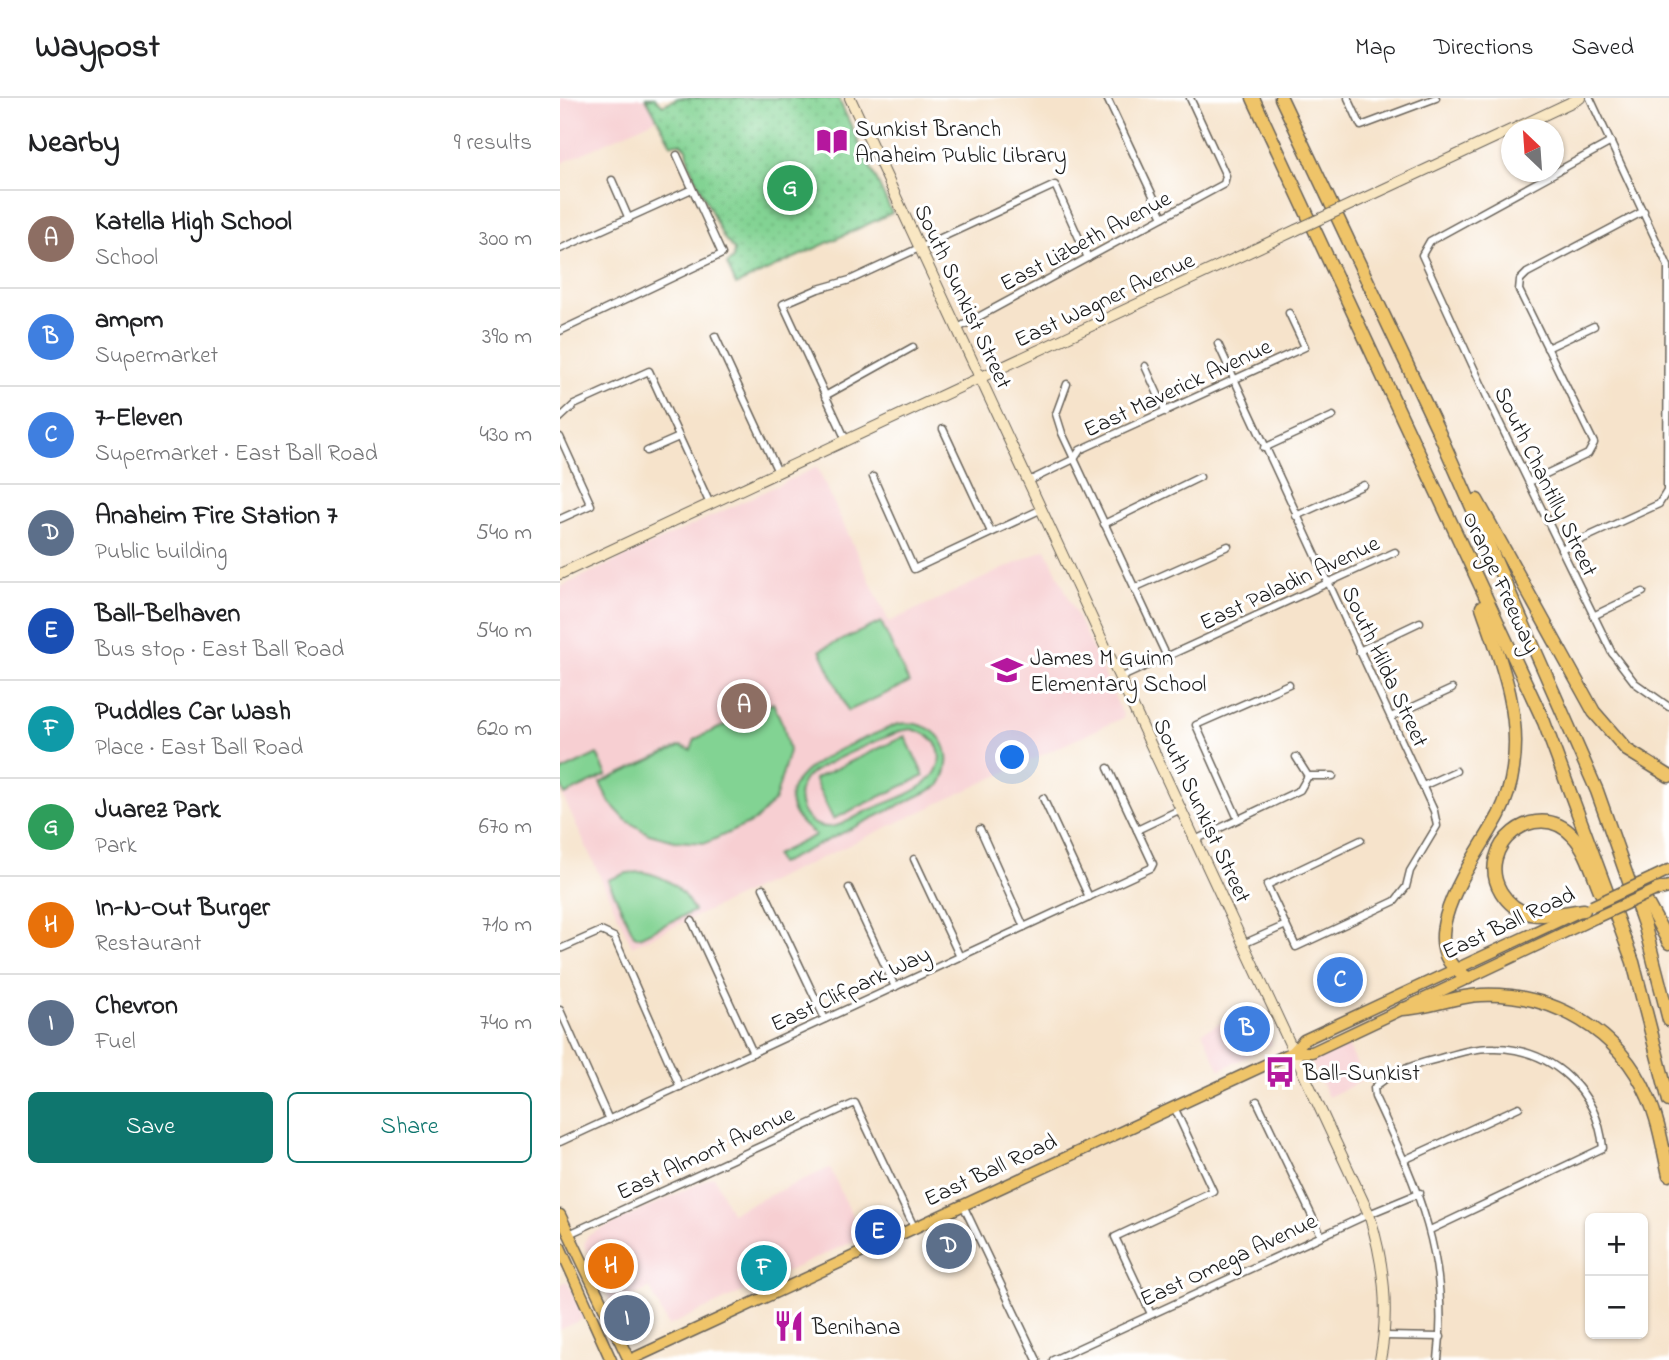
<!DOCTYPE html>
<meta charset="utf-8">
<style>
body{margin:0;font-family:"Indie Flower",sans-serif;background:#f2f2f2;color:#202124}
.controls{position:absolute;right:21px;bottom:21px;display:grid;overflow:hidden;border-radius:10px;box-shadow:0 2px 5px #0004}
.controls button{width:63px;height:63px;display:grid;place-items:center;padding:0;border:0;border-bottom:2px solid #e0e0e0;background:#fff;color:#202124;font:35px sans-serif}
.compass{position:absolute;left:941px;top:21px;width:63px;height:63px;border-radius:50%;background:#fff;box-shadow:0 2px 5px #0004;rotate:335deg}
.you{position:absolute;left:453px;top:660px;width:24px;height:24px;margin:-18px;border:5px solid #fff;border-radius:50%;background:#1a73e8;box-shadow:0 0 0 10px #1a73e833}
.badge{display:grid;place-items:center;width:46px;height:46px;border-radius:50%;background:#0f766e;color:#fff;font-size:23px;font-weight:700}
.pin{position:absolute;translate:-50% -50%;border:4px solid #fff;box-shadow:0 2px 7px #0006}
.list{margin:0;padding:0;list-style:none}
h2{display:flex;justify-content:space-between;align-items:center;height:91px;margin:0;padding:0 28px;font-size:30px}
h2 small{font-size:23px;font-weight:400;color:#757577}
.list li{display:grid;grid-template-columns:46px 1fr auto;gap:21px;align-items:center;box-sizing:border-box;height:98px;padding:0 28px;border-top:2px solid #e0e0e0}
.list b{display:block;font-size:26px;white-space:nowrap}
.list p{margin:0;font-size:23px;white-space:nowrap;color:#757577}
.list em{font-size:23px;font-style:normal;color:#757577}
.actions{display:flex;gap:14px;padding:21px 28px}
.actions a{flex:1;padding:16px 0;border:2px solid #0f766e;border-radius:10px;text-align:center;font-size:24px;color:#0f766e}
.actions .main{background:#0f766e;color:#fff}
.map{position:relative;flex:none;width:1109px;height:1262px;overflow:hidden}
header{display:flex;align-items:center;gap:42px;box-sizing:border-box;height:98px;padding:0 35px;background:#fff;border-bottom:2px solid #e0e0e0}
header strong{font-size:33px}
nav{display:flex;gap:38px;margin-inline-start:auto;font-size:24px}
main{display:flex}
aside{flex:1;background:#fff}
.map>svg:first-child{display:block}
.built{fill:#f7cfd2}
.green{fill:#82d393;stroke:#4f7858;stroke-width:2;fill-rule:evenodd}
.park{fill:url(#park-dots);stroke:#4f7858;stroke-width:2}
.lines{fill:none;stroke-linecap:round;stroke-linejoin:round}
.street-casing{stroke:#686259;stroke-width:9}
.secondary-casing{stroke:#686259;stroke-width:12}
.primary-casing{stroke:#686259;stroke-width:13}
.highway-casing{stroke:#686259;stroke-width:15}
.street{stroke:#fff;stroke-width:6}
.secondary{stroke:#f9e7c3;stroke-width:10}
.primary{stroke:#efc469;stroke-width:10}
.highway{stroke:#efc469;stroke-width:12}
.secondary-bridge-casing{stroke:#686259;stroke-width:12;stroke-linecap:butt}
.primary-bridge-casing{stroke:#686259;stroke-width:13;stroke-linecap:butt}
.secondary-bridge{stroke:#f9e7c3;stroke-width:10}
.primary-bridge{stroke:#efc469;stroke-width:10}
.labels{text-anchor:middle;stroke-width:6;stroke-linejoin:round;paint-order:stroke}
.poi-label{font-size:23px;fill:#1c1c1c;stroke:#fff;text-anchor:start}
.street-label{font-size:23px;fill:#1c1c1c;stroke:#fff}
</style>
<header>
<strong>Waypost</strong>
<nav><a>Map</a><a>Directions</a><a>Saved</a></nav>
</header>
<main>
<aside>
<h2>Nearby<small>9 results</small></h2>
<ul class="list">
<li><span class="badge" style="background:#8d6e63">A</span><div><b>Katella High School</b><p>School</p></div><em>300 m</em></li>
<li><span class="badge" style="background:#3f7fe0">B</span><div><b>ampm</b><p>Supermarket</p></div><em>390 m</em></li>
<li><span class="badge" style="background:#3f7fe0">C</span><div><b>7-Eleven</b><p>Supermarket · East Ball Road</p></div><em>430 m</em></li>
<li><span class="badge" style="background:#5c6f8a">D</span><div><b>Anaheim Fire Station 7</b><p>Public building</p></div><em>540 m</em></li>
<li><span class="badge" style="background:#1a4fb4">E</span><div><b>Ball-Belhaven</b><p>Bus stop · East Ball Road</p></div><em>540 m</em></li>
<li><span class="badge" style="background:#0f9aa8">F</span><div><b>Puddles Car Wash</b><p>Place · East Ball Road</p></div><em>620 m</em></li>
<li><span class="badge" style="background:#2e9e5b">G</span><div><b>Juarez Park</b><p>Park</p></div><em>670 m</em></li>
<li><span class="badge" style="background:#e8710a">H</span><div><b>In-N-Out Burger</b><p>Restaurant</p></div><em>710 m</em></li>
<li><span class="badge" style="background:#5c6f8a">I</span><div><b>Chevron</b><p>Fuel</p></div><em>740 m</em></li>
</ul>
<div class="actions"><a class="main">Save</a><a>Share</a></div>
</aside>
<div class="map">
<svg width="1109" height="1262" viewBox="0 0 1109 1262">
<defs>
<pattern id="park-dots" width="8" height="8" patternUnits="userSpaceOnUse" patternTransform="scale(1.75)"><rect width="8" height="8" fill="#82d393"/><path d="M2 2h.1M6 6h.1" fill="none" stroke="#70b57e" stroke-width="1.8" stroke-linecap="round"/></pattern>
</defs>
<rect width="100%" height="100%" fill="#fff"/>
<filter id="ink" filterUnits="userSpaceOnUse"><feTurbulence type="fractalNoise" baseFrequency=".0143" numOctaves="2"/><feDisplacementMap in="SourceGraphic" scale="14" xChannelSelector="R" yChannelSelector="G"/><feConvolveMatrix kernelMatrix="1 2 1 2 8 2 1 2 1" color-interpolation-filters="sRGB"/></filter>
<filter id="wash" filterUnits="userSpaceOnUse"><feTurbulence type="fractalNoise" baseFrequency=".00686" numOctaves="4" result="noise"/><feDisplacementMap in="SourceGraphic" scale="28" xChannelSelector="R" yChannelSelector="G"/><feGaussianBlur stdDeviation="1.57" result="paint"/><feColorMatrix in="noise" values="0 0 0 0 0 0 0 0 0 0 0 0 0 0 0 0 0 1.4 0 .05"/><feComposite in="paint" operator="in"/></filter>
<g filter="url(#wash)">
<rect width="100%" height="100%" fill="#f6e3cb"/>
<g class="built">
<path d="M0 0H86L96 21 0 66Z"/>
<path d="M257 369 329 524 486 451 564 619 72 848 0 692V489Z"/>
<path d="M698 907 712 946 660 972 642 934Z"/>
<path d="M787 945 804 982 768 999 752 966 754 961Z"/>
<path d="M267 1071 271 1072 302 1139 108 1228 90 1190 53 1208 24 1147 27 1138 154 1078 171 1115Z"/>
<path d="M7 1183 24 1220 0 1232V1186Z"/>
</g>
<g class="green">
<path d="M321 524 349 585 288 613 260 552Z"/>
<path d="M213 605 224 629 229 653 215 702 195 723 146 745 115 743 89 736 66 722 50 705 40 685 121 648 131 652 135 641Z"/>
<path d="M338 626C377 620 401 654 379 688L219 766 215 757 256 737C178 682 298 644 338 626ZM351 631C363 634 375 639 379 653 387 689 331 702 307 713 295 719 281 729 267 729 244 729 231 700 245 681 256 667 320 642 340 633Z"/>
<path d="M345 638 364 678 273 721 254 681Z"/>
<path d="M37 656 47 677 5 697 0 686V674Z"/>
<path d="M83 774C108 779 122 790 134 813L79 839 74 837 48 782 67 775Z"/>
</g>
<path class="park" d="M86 0H95L103 7 118 0H278L332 115 176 187 167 166 173 161 174 152 163 139 129 66 127 50 120 45 111 46Z"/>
</g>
<g filter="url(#ink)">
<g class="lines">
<defs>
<g id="street">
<path d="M547 0 603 119"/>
<path d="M788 0 801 28 876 0"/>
<path d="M1051 44 870 143 862 157 928 301 1052 555 1075 585 1109 609"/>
<path d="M52 82 69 121"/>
<path d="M0 151 132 91"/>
<path d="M398 230 664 86 666 78 630 0"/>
<path d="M0 233 162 156 117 57"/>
<path d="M155 238 218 374"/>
<path d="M658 246 874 713 877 728 850 773 846 789 835 803 736 849 707 787 801 742"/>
<path d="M987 250 1034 228"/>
<path d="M585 268 606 314"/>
<path d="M507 286 496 316 502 335 607 559"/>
<path d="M265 298 353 249"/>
<path d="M0 320 14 307 89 273 150 406"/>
<path d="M383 331 431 434"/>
<path d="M0 339 31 407 0 421"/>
<path d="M286 342 223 206 258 191 290 182 495 87 528 160"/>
<path d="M704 350 773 318"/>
<path d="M87 353 119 339"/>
<path d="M313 379 354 471 482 411"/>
<path d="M469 383 514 361 520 352 745 249 729 215"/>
<path d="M969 384 1028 356 1034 345 959 192 960 182 967 175 1084 113"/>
<path d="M736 418 804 387"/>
<path d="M544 426 640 379"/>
<path d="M1001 451 1099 406 1107 393 1108 168 1030 0"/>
<path d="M574 490 668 448"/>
<path d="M1033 518 1083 494"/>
<path d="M799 553 860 524"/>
<path d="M560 580 835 454"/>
<path d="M831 619 892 591"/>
<path d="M736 659 748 678H773"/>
<path d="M863 688 896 673"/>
<path d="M483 700 529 799"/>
<path d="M678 721 636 627 729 586"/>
<path d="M420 731 464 829"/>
<path d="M577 732 621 711"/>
<path d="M635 742 740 692 748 678"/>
<path d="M354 761 400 859"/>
<path d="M203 790 265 921"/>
<path d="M289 790 335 889"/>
<path d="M132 823 193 955"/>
<path d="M683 846 726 827"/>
<path d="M0 851 41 833 54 839 120 989"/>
<path d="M0 912 49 1022"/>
<path d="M697 1003 761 1137"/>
<path d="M0 1044 591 770 593 766 548 670"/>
<path d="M844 1062 959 1009"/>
<path d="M403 1107 477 1262"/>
<path d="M870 1132 1043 1050C1038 994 993 951 935 950 916 949 895 956 877 961 856 966 829 975 814 990L815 999C858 1091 890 1158 878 1262"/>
<path d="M9 1136 295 1005 354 1129"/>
<path d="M591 1216 555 1139 653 1093 614 1009"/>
<path d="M825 1238 881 1239"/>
<path d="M493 1262 809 1116 860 1095"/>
</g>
<g id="secondary">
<path d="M290 0 809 1116C824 1164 830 1212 820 1262"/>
<path d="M952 32 1020 0"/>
<path d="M792 106 951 32"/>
<path d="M0 476 736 132"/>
</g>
<g id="primary">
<path d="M1092 780 1109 772"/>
<path d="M733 954H752L1035 820"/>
<path d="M0 1117 69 1262"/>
<path d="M0 1149 51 1262"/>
<path d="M70 1262 733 954 744 942 1016 815"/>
</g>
<g id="highway">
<path d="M693 0 984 624 1073 864 1109 1003"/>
<path d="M721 0 877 330 1037 693 1085 829 1109 922"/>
<path d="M917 402 1034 614 1067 652 1109 678"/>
<path d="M1079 790 1109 845"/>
<path d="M1096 792 1109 789"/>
<path d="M1024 812C1007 814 988 819 970 816 957 813 948 805 941 794 914 749 976 698 1013 738 1027 752 1033 777 1041 795"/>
<path d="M908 880C845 847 918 758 939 717 946 703 951 686 953 671 962 614 940 561 922 509"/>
<path d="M843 911C870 910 894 898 921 897 993 894 1060 933 1088 999 1099 1023 1103 1051 1109 1077"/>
</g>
</defs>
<use href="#street" class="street-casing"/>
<use href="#secondary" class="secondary-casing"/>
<use href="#primary" class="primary-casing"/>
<use href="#highway" class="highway-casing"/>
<use href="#street" class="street"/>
<use href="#secondary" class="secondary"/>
<use href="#primary" class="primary"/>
<use href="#highway" class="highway"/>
<defs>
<path id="secondary-bridge" d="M736 132 792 106"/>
<g id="primary-bridge">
<path d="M1032 808 1092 780"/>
<path d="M1035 820 1096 792"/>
</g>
</defs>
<use href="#secondary-bridge" class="secondary-bridge-casing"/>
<use href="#primary-bridge" class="primary-bridge-casing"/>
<use href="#secondary-bridge" class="secondary-bridge"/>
<use href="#primary-bridge" class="primary-bridge"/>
</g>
</g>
<defs>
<symbol id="library-bare" viewBox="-9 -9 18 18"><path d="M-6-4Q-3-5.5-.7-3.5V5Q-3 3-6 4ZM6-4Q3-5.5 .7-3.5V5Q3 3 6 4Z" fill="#b5179e" stroke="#fff" stroke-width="2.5" paint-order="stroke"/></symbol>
<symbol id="school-bare" viewBox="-9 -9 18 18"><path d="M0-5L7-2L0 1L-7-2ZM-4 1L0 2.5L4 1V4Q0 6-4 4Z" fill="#b5179e" stroke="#fff" stroke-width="2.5" paint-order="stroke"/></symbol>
<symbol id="bus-bare" viewBox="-9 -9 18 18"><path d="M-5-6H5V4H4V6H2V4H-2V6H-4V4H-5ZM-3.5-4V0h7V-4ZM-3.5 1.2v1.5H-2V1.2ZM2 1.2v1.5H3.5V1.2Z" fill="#b5179e" stroke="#fff" stroke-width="2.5" paint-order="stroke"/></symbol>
<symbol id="restaurant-bare" viewBox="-9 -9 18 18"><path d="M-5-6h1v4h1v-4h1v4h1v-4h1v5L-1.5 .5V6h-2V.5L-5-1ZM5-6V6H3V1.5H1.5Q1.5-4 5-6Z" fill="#b5179e" stroke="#fff" stroke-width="2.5" paint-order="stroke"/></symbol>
</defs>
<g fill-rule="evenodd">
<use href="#library-bare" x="250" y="21" width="44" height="44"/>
<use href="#school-bare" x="425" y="550" width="44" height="44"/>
<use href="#bus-bare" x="698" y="952" width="44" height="44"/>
<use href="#restaurant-bare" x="207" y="1206" width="44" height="44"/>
</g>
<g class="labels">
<g class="poi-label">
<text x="295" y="38">Sunkist Branch<tspan x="295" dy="26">Anaheim Public Library</tspan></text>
<text x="470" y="567">James M Guinn<tspan x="470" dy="26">Elementary School</tspan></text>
<text x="743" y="982">Ball-Sunkist</text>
<text x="252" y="1236">Benihana</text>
</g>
<g class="street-label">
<text transform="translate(525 142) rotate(-28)" y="8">East Lizbeth Avenue</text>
<text transform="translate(404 198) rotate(65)" y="8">South Sunkist Street</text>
<text transform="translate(544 201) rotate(-25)" y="8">East Wagner Avenue</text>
<text transform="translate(617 289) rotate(-25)" y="8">East Maverick Avenue</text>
<text transform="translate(987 383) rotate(64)" y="8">South Chantilly Street</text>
<text transform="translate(729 484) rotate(-25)" y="8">East Paladin Avenue</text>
<text transform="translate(942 484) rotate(65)" y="8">Orange Freeway</text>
<text transform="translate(826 568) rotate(65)" y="8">South Hilda Street</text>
<text transform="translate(643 712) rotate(65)" y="8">South Sunkist Street</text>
<text transform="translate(948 824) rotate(-25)" y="8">East Ball Road</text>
<text transform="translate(290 890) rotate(-25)" y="8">East Clifpark Way</text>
<text transform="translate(145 1054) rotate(-25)" y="8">East Almont Avenue</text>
<text transform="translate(430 1071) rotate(-25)" y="8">East Ball Road</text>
<text transform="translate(668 1161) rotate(-25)" y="8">East Omega Avenue</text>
</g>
</g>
</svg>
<div class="controls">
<button>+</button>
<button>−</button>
</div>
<svg class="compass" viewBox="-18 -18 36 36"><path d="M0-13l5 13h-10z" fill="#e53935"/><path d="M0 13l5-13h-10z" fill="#757577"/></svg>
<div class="you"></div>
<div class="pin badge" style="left:184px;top:608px;background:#8d6e63">A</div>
<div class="pin badge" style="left:687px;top:931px;background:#3f7fe0">B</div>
<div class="pin badge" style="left:780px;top:882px;background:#3f7fe0">C</div>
<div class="pin badge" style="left:389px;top:1148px;background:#5c6f8a">D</div>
<div class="pin badge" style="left:318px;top:1134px;background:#1a4fb4">E</div>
<div class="pin badge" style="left:204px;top:1170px;background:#0f9aa8">F</div>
<div class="pin badge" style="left:230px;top:90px;background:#2e9e5b">G</div>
<div class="pin badge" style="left:51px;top:1168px;background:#e8710a">H</div>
<div class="pin badge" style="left:67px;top:1220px;background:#5c6f8a">I</div>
</div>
</main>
